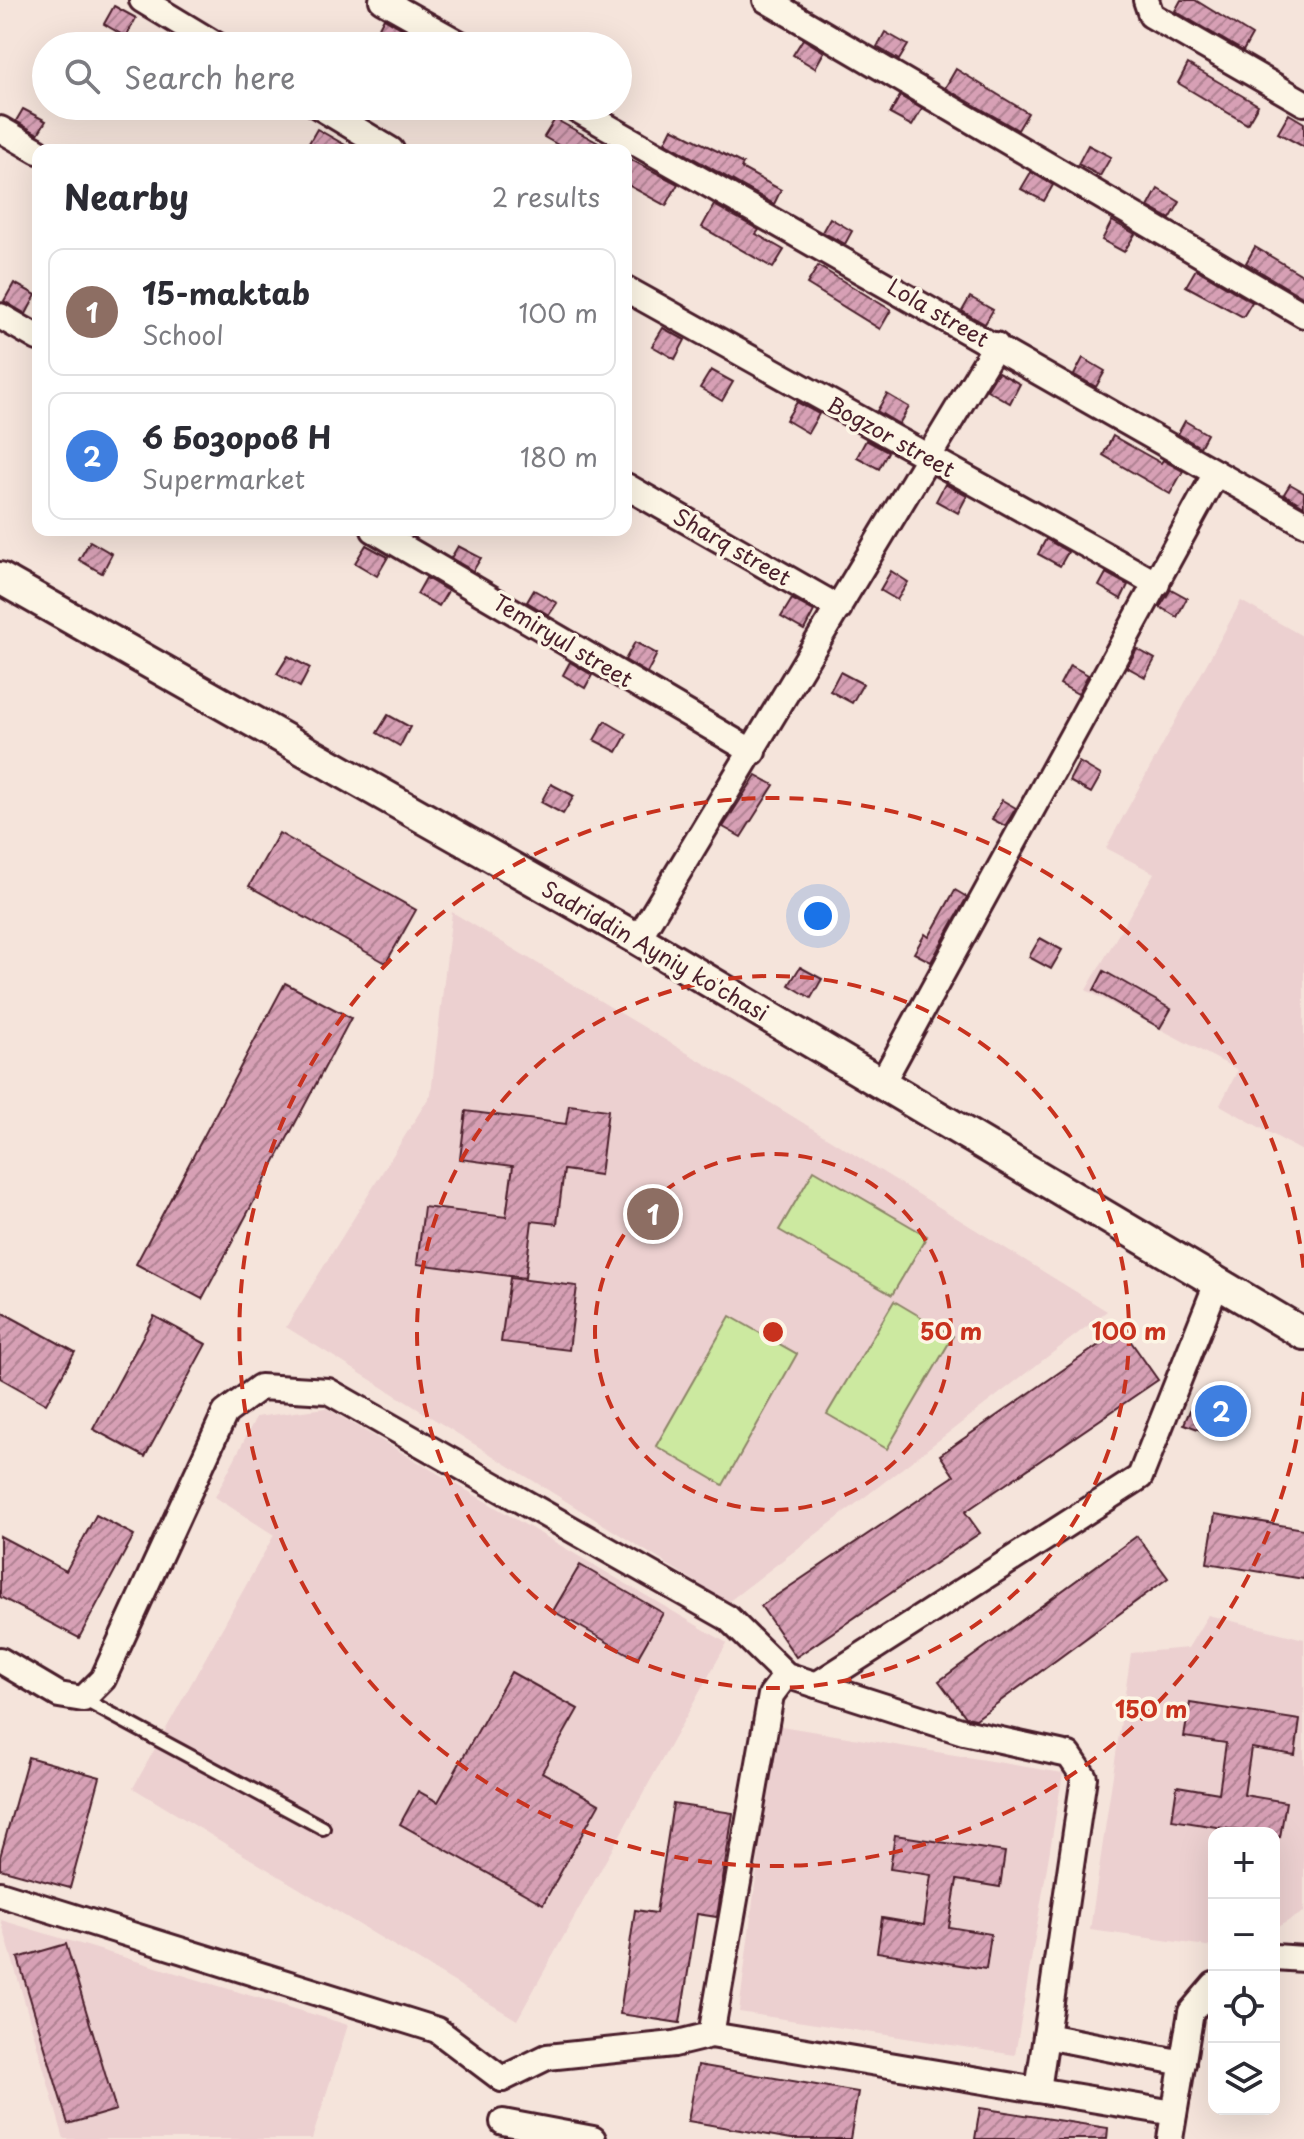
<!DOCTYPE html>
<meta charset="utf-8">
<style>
body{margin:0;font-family:"Playpen Sans",sans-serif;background:#f7f7f7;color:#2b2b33}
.controls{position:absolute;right:24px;bottom:24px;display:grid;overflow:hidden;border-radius:16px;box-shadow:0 8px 32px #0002}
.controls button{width:72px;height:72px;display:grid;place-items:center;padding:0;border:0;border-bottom:2px solid #e1e1e2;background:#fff;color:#2b2b33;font:40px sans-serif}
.you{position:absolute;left:818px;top:916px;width:28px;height:28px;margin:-20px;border:6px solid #fff;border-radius:50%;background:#1a73e8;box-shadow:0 0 0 12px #1a73e833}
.badge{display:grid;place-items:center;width:52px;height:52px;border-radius:50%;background:#0f766e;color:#fff;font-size:26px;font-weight:700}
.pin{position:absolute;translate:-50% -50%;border:4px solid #fff;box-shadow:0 2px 8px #0006}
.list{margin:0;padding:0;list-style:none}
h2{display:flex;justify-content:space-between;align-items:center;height:104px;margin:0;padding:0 32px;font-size:34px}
h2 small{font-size:26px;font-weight:400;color:#7c7c81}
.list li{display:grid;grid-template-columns:52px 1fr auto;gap:24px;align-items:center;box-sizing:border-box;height:128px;margin:0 16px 16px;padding:0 16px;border:2px solid #e1e1e2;border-radius:16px}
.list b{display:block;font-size:30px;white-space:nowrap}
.list p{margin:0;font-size:26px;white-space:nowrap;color:#7c7c81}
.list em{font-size:26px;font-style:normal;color:#7c7c81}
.icon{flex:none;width:44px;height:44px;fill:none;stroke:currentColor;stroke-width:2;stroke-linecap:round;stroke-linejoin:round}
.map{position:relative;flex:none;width:1304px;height:2139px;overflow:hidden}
.search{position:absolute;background:#fff;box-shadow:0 8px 32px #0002;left:32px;top:32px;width:600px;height:88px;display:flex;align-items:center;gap:20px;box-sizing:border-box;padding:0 28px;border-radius:44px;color:#7c7c81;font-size:30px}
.panel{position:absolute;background:#fff;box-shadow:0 8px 32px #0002;left:32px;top:144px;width:600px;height:392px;border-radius:16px}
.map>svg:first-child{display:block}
.built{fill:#ecd0d0}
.grass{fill:#cce9a0;stroke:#8b8466;stroke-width:2}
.building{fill:url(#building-hatch);stroke:#4a1f2b;stroke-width:2}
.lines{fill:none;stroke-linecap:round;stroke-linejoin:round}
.service-casing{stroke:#4a1f2b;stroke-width:18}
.minor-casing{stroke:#4a1f2b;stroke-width:30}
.tertiary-casing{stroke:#4a1f2b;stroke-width:36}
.service{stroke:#fcf5e5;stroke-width:12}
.minor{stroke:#fcf5e5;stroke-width:24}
.tertiary{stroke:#fcf5e5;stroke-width:30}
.ring{fill:none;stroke:#c8321e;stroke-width:4;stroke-dasharray:14 10}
.labels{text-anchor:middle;stroke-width:7;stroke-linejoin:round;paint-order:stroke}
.street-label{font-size:22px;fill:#4a1f2b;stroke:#fcf5e5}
.centre{fill:#c8321e;stroke:#fcf5e5;stroke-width:4}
.ring-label{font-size:24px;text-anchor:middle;font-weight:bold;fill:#c8321e;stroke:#fcf5e5;stroke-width:7;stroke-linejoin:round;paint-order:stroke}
</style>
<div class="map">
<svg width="1304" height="2139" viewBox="0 0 1304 2139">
<defs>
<pattern id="building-hatch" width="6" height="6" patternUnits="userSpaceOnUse" patternTransform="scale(2)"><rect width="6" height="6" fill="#d7a0b5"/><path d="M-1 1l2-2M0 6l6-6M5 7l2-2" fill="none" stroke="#b08293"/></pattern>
</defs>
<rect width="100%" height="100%" fill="#f5e4db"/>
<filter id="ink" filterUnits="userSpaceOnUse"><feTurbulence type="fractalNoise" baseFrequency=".0125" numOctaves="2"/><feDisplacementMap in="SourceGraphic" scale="16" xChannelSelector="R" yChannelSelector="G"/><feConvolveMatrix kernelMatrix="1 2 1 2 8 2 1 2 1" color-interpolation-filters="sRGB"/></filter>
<g filter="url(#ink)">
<g class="built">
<path d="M1241 601 1304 637V1152L1220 1105 1238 1070 1086 990 1154 873 1106 848Z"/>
<path d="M452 912 792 1116 1107 1311 728 1602 286 1327 431 1094Z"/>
<path d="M326 1408 727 1643 517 2020 133 1788 274 1535 215 1497 256 1417Z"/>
<path d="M1208 1615 1304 1639V1912L1274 1929V1833H1214V1947L1090 1930 1131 1653 1188 1648Z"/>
<path d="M775 1725 1063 1773 1015 2055 739 2012Z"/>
<path d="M1 1920 348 2025 312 2139H64Z"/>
</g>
<g class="grass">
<path d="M814 1170 927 1236 892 1295 779 1230Z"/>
<path d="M894 1301 953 1336 887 1449 827 1414Z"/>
<path d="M730 1316 797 1354 723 1485 656 1446Z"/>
</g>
<g class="building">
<path d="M1181 0H1195L1252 35 1243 51 1175 11Z"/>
<path d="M114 6 136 18 126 37 104 24Z"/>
<path d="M384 18 406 31 398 46 375 35Z"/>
<path d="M885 32 908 45 899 60 877 47Z"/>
<path d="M803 39 824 52 815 68 793 55Z"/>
<path d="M1188 64 1258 105 1247 124 1178 83Z"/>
<path d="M956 69 1028 113 1018 130 945 88Z"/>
<path d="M900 96 922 109 912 126 890 114Z"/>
<path d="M23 109 46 121 38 134 16 121Z"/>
<path d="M1289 114 1304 123V147L1278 133Z"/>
<path d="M555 119 611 150H567L544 137Z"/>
<path d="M672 128 743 164 741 168 781 190 774 204 665 142Z"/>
<path d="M317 129 354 150H305Z"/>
<path d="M1088 145 1111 157 1100 176 1078 164Z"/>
<path d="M626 157 678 184 666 206 626 184Z"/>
<path d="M1031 172 1053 185 1044 201 1021 189Z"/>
<path d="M1158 189 1180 202 1170 219 1148 207Z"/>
<path d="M714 205 759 230 756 234 784 250 773 268 702 227Z"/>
<path d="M830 218 852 231 845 244 822 232Z"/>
<path d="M1112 221 1135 234 1124 252 1102 240Z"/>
<path d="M1255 247 1304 276V298L1246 263Z"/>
<path d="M818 266 891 310 880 329 807 284Z"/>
<path d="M1196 269 1252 302 1243 317 1186 286Z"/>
<path d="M14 283 36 295 26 314 4 301Z"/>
<path d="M970 297 993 310 985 324 962 311Z"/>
<path d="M663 328 685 340 675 359 652 346Z"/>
<path d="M1083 358 1105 371 1096 387 1074 375Z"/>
<path d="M711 370 733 382 722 401 700 388Z"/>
<path d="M998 372 1020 384 1010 403 987 390Z"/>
<path d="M887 394 909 407 899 424 877 411Z"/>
<path d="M797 402 819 414 808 433 786 420Z"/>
<path d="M1185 421 1207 434 1200 447 1178 434Z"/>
<path d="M1113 436 1161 463 1163 460 1183 471 1170 494 1103 455Z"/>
<path d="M866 440 888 452 879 469 857 457Z"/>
<path d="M945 484 967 496 958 513 936 501Z"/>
<path d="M1290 484 1304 492V506L1284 494Z"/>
<path d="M1046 539 1068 552 1060 566 1038 554Z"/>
<path d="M90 541 112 554 102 573 79 560Z"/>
<path d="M366 545 388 557 377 576 355 563Z"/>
<path d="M458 546 481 558 473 571 451 558Z"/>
<path d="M891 571 908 582 897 600 880 590Z"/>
<path d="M1106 573 1128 585 1121 599 1099 586Z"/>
<path d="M426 578 448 591 439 606 417 594Z"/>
<path d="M1171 589 1187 598 1177 617 1160 607Z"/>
<path d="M534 590 557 603 549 615 527 602Z"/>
<path d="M792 599 814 611 804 630 781 617Z"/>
<path d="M635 642 657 654 647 673 625 660Z"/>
<path d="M1137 649 1155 659 1145 677 1127 667Z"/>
<path d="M288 656 310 668 300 687 277 674Z"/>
<path d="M570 662 592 675 585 688 563 675Z"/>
<path d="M1070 665 1088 675 1078 694 1060 684Z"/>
<path d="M840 672 863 684 852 703 830 691Z"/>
<path d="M388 715 410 727 400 746 377 733Z"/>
<path d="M605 721 627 734 617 752 594 740Z"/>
<path d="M1079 762 1101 775 1091 793 1069 781Z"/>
<path d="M756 775 774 785 741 837 723 827Z"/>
<path d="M551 784 574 796 563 814 541 802Z"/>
<path d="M1002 800 1016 808 1005 826 992 819Z"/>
<path d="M279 833 416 910 386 963 249 886Z"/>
<path d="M955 890 967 897 931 962 914 953 925 934 929 937Z"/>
<path d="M1040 938 1062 950 1051 969 1029 957Z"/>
<path d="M800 967 822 979 811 998 789 985Z"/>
<path d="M1104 971 1171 1009 1160 1028 1094 990Z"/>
<path d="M285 983 351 1018 202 1299 136 1264Z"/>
<path d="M569 1105 608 1110 600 1175 564 1170 557 1224 532 1221 525 1278 417 1264 424 1207 506 1217 513 1166 460 1159 466 1111 566 1124Z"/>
<path d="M510 1278 577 1286 569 1350 501 1342Z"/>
<path d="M0 1311 75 1352 46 1404 0 1378Z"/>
<path d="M154 1316 206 1344 145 1457 93 1429Z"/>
<path d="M1122 1329 1158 1380 965 1512 980 1533 796 1657 761 1606 954 1476 940 1455Z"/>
<path d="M1194 1401 1221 1411 1209 1433 1184 1424Z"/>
<path d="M1215 1514 1304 1529V1579L1207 1563Z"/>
<path d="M96 1515 134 1535 79 1638 0 1597V1536L66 1571Z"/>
<path d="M1137 1536 1168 1578 976 1719 966 1717 939 1681Z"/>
<path d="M580 1565 663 1613 637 1659 553 1611Z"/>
<path d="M511 1672 578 1709 542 1772 599 1804 543 1904 400 1824 418 1791 438 1802Z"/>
<path d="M1190 1703 1300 1720 1295 1755 1251 1748 1244 1795 1286 1802 1280 1837 1172 1820 1177 1786 1219 1793 1226 1743 1184 1737Z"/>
<path d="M28 1757 100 1777 70 1888 0 1869V1857Z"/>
<path d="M673 1804 733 1813 717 1917 697 1914 680 2023 620 2014 635 1910 656 1913Z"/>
<path d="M895 1835 1005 1852 1000 1887 957 1880 949 1927 991 1934 986 1969 877 1952 882 1918 924 1925 931 1875 890 1869Z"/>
<path d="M66 1944 116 2110 68 2124 18 1958Z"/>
<path d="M698 2065 858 2092 850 2139H791L688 2121Z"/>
<path d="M980 2108 1108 2128 1107 2139H975Z"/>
</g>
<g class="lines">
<defs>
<path id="service" d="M83 1699 323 1828"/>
<g id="minor">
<path d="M142 0 218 46"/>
<path d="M382 0 464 46"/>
<path d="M766 0 1304 315"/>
<path d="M1146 0 1151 15 1304 103"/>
<path d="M318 106 391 150"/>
<path d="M571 106 1304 523"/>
<path d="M0 129 38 151"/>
<path d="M626 289 1157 584"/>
<path d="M0 316 38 338"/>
<path d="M626 486 839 608"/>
<path d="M374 530 753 752"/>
<path d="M638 939 996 345"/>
<path d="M882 1083 1216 473"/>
<path d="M0 1660 59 1695 83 1699 103 1679 225 1413 260 1387 328 1391 728 1618 786 1675 964 1732 1069 1755 1084 1777 1046 2036 1183 2063"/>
<path d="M816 1685 1140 1477 1217 1283"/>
<path d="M0 1894 437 2030 502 2079"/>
<path d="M1274 1957 1304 1959"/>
<path d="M711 2035 771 1695 786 1675"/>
<path d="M502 2079 547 2057 674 2044 711 2035 1174 2113"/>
<path d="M1038 2090 1046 2036"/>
<path d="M503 2122 593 2139"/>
<path d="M1170 2139 1191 2012 1214 1985"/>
</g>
<path id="tertiary" d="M0 578 638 939 1304 1334"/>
</defs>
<use href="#service" class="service-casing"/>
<use href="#minor" class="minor-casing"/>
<use href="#tertiary" class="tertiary-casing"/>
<use href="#service" class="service"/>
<use href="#minor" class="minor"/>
<use href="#tertiary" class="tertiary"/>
</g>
</g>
<g class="ring">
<circle cx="773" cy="1332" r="178"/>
<circle cx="773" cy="1332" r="356"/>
<path d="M1304 1392A534 534 0 1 1 1304 1272"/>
</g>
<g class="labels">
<g class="street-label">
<text transform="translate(938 313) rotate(30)" y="8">Lola street</text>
<text transform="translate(891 437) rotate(29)" y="8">Bogzor street</text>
<text transform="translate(732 547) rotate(30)" y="8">Sharq street</text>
<text transform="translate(563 641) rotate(31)" y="8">Temiryul street</text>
<text transform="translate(655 951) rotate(30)" y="8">Sadriddin Ayniy ko'chasi</text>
</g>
</g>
<circle cx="773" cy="1332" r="12" class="centre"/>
<g class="ring-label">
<text x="951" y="1340">50 m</text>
<text x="1129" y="1340">100 m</text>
<text x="1151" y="1718">150 m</text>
</g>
</svg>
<div class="controls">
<button>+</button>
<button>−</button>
<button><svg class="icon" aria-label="locate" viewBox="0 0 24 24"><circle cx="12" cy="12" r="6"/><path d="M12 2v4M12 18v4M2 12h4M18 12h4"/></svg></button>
<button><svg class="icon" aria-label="layers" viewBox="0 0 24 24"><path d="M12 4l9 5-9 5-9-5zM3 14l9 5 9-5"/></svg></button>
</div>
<div class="you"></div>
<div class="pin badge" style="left:653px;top:1214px;background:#8d6e63">1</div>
<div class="pin badge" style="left:1221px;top:1411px;background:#3f7fe0">2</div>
<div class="search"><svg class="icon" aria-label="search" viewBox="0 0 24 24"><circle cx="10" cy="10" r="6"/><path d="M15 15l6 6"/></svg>Search here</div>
<section class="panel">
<h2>Nearby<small>2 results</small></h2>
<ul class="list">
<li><span class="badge" style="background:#8d6e63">1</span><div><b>15-maktab</b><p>School</p></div><em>100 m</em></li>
<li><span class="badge" style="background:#3f7fe0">2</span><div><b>6 Бозоров Н</b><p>Supermarket</p></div><em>180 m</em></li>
</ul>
</section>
</div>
